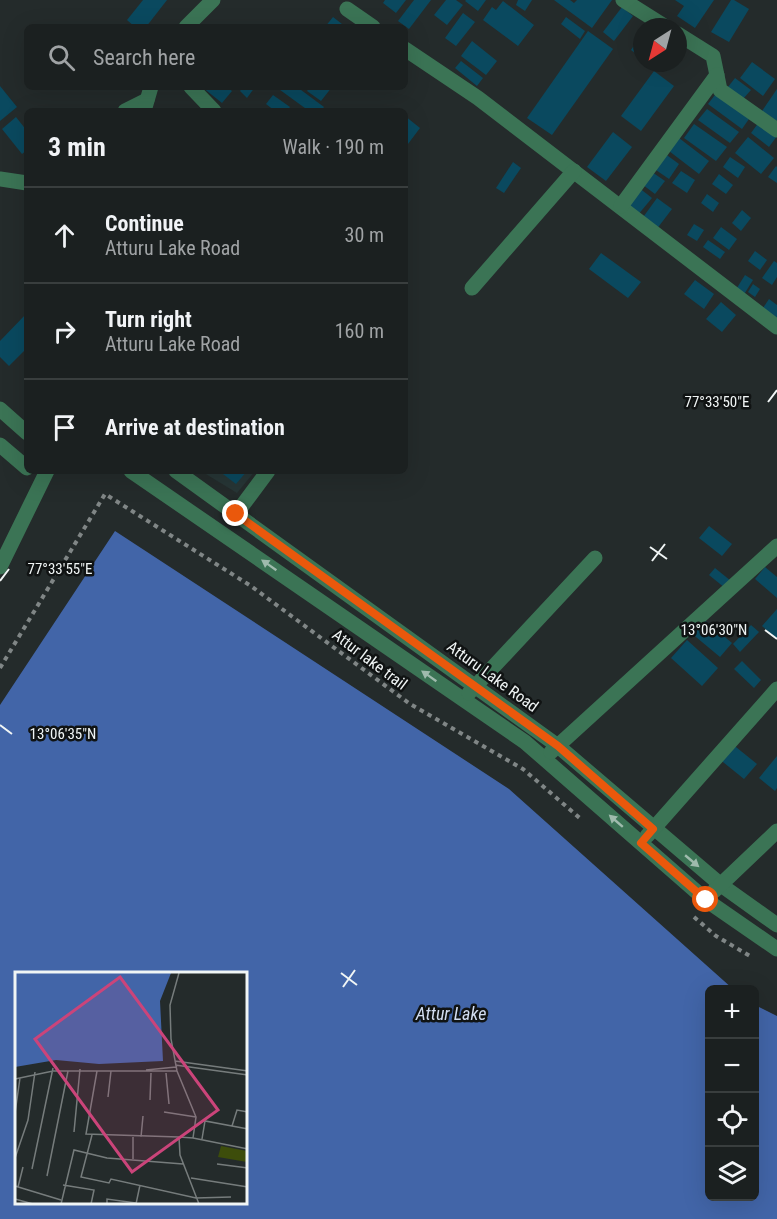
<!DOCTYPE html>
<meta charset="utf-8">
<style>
body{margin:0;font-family:"Roboto Condensed",sans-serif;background:#282d2d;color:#f1f3f6}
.controls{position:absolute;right:18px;bottom:18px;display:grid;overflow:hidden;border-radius:9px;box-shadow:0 6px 24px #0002}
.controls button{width:54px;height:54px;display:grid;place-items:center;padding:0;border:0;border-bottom:2px solid #393e3e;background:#1b2020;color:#f1f3f6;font:30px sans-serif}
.compass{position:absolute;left:633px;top:18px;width:54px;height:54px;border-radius:50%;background:#1b2020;box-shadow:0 6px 24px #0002;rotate:216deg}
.stop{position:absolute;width:18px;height:18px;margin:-14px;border:4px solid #ea580c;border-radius:50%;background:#fff}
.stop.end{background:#ea580c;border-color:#fff;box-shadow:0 2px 6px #0008}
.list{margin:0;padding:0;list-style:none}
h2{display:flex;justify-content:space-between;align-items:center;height:78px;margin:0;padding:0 24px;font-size:26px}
h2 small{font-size:20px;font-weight:400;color:#a0a3a5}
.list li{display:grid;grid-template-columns:39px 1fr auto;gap:18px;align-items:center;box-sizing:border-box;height:96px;padding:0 24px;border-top:2px solid #393e3e}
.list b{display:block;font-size:22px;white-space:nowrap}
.list p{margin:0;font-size:20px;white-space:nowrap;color:#a0a3a5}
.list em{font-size:20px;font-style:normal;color:#a0a3a5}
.icon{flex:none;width:33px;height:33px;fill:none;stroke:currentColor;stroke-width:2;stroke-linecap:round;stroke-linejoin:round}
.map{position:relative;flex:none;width:777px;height:1219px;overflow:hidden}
.search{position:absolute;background:#1b2020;box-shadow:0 6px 24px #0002;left:24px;top:24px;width:384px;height:66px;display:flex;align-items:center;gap:15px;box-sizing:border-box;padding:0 21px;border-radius:9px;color:#a0a3a5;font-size:22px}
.panel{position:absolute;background:#1b2020;box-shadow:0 6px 24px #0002;left:24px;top:108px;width:384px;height:366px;border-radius:9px}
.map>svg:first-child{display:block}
.built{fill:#273636}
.water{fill:#4265a8;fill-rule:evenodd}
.building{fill:#0a495f}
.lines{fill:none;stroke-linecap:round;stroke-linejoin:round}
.path{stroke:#808686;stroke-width:4;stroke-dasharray:4.5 4.5;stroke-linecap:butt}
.minor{stroke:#3b7455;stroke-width:15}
.oneway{fill:#9fbbad}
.route{stroke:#ea580c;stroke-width:8}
.ticks{fill:none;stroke:#f0f5f5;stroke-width:2}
.labels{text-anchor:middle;stroke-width:5;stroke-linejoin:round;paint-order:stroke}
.street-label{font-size:16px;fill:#f0f5f5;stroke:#101313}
.water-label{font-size:18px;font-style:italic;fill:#d3def1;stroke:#101313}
.inset-road{fill:none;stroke:#767c7c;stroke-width:1.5}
.view{fill:#cb447a;fill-opacity:0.15;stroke:#cb447a;stroke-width:3}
.inset-edge{fill:none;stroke:#f0f5f5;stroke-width:3}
.ticks-label{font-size:15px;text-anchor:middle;fill:#f0f5f5;stroke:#101313;stroke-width:5;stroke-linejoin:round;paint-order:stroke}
</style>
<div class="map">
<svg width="777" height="1219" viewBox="0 0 777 1219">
<rect width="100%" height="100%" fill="#242b2b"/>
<path class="built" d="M201 471H255L237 493Z"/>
<path class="water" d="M115 531 509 789 733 989 710 990V1196H754L755 1005 777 1016V1219H0V705ZM16 973H246V1202H16Z"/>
<g class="building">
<path d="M143 0H167L146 27H135L127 20Z"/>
<path d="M385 0H406L396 13 383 3Z"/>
<path d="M414 0H431L409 29 398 21Z"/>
<path d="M446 0H456L463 5 447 25 434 15Z"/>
<path d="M466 0H486L478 11 465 1Z"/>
<path d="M518 0H532L525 11 516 5Z"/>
<path d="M554 0H570L574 3 577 0H612L592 28Z"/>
<path d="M675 0H714L695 28 677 16 684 6Z"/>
<path d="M731 0H734L749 9 729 42 711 32Z"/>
<path d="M503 1 534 25 518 46 483 20 492 7 496 10Z"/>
<path d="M622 7 633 16 614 41 603 32Z"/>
<path d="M463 13 475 22 456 46 445 38Z"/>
<path d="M333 17 342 24 339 27H325Z"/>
<path d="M566 17 585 31 580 39 561 24Z"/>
<path d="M588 31 613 49 552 135 527 118Z"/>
<path d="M642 34V58L631 50Z"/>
<path d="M472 41 497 61 486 75 461 56Z"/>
<path d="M461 61 483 78 477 86 455 68Z"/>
<path d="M752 62 775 79 763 96 740 78Z"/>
<path d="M654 71 674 86 641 131 621 116Z"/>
<path d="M735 78 751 90 743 99 728 87Z"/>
<path d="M0 86 17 107 0 121Z"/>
<path d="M202 87H227L232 91 222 103Z"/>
<path d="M243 87H255L247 98 240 91Z"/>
<path d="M276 87H297L324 107 321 111H309Z"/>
<path d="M310 87H332L321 101 307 91Z"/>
<path d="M777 89V121L762 111Z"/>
<path d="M718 91 751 116 742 129 708 104Z"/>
<path d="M273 95 290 107 287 111H275L266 104Z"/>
<path d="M707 109 739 132 730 143 698 120Z"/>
<path d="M405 116 420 128 405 148Z"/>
<path d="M16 117 27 131V150L22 154 2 129Z"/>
<path d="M759 122 777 136 769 147 751 133Z"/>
<path d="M694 124 727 147 716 161 684 138Z"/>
<path d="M613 132 632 147 606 181 587 167Z"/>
<path d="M748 137 774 158 761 174 735 153Z"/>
<path d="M679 138 709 161 699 174 669 151Z"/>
<path d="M664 153 679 164 669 179 653 168Z"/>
<path d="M730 157 745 167 738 178 723 167Z"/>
<path d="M513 162 521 168 504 193 496 188Z"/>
<path d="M776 166 777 167V183L768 177Z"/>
<path d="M681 171 695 180 687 193 672 183Z"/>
<path d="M652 172 665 181 655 194 643 185Z"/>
<path d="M719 174 733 185 726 194 712 184Z"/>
<path d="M638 187 652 198 637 216 624 205Z"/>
<path d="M707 194 719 203 713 212 701 203Z"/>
<path d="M657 198 672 209 656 230 641 220Z"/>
<path d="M742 210 751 218 741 231 732 223Z"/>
<path d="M694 224 704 230 697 241 687 235Z"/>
<path d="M721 227 737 239 729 250 713 238Z"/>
<path d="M708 240 725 252 720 259 703 247Z"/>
<path d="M755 251 767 260 760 270 748 261Z"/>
<path d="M601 253 641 282 628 298 589 269Z"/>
<path d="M774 261 777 263V277L772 285 762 278Z"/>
<path d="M745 275 753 280 743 296 735 291Z"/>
<path d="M695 280 714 294 704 309 684 294Z"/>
<path d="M753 284 760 289 755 297 748 292Z"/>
<path d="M769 299 777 305V319L763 308Z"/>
<path d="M721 302 736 315 722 332 706 319Z"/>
<path d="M27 313V348L9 366 0 357V341Z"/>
<path d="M219 471H247L236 484Z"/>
<path d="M709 526 732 544 722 556 699 538Z"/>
<path d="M765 567 777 577V598L755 579Z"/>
<path d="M715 568 731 581 725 588 709 575Z"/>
<path d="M777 609V639L762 626Z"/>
<path d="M702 618 732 643 720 657 690 632Z"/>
<path d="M751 625 759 632 740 652 733 644Z"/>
<path d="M687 640 718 668 702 686 671 658Z"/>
<path d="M742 661 761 680 754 688 734 669Z"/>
<path d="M731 743 757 764 744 779 718 758Z"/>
<path d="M777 756V788L775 791 759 778Z"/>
</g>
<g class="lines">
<g class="path">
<path d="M0 668 105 494 251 586 410 704 523 769 582 820"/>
<path d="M694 917 716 936 750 956"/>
</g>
<g class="minor">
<path d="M623 0 666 27"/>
<path d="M347 9 373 27"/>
<path d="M186 27 213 0"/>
<path d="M678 34 713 56 720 90 777 130"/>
<path d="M405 49 478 98 777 327"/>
<path d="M191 87 214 111"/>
<path d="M125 111 147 100"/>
<path d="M144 111 151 87"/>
<path d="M0 179 27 183"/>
<path d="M621 206 717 75"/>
<path d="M472 288 574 171"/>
<path d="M0 409 27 433"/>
<path d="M0 445 27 468"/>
<path d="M131 471 525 742 706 900 777 949"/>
<path d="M176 471 558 746 721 885 777 925"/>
<path d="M236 514 268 471"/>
<path d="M0 567 47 471"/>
<path d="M469 693 595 558"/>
<path d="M551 752 777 546"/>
<path d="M647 836 777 689"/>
<path d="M714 891 777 831"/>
</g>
</g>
<defs><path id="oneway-solid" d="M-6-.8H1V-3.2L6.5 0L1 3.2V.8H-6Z" transform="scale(1.5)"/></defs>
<g class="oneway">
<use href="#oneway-solid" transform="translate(269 565) rotate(-145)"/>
<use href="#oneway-solid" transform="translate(429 676) rotate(-145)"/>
<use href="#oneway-solid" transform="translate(616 821) rotate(-139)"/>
<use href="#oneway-solid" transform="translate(692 861) rotate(40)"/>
</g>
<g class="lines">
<path class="route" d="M236 514 558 746 653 829 641 843 706 900"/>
</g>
<path class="ticks" d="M768 402 777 390M650 547 667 559M652 561 665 544M0 581 9 569M765 630 777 639M0 725 12 734M341 973 357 985M343 987 355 970"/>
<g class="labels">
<g class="street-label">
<text transform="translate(370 659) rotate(37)" y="6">Attur lake trail</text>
<text transform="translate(493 676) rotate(36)" y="6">Atturu Lake Road</text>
</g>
<g class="water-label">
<text x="451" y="1020">Attur Lake</text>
</g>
</g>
<g transform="translate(15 972)">
<rect width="232" height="232" fill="#242b2b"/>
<path d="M206 174 232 179V190L203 185Z" fill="#3d4d0b"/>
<path d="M0 1H156L145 29 148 89 84 92 41 88 0 95Z" fill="#4265a8"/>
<path class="inset-road" d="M164 1 155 33 156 67 162 99 181 145 178 166 164 165 165 183 184 232M160 89 233 99M160 93 233 103M131 98 161 95M82 99 71 162 164 165M151 101 154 132M0 107 38 99H162M93 125 96 99M135 128 136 101M149 140 181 145M0 141 5 106M217 154 222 138 233 140M59 160 65 97M77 163 66 205 94 211 96 207 181 226 216 225M126 165 128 144M178 166 233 177M187 167 190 149 233 157M0 186 13 148 20 100M118 187V165M202 192 233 196M17 197 38 96M32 204 53 99M176 206 233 215M48 213 79 218 76 232M0 214 46 228M3 215 8 195M0 227 18 232M46 232 59 178 92 186 168 192M92 232V227L121 231M121 232 125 213"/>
<path class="view" d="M105 5 203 138 117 200 20 67Z"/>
<rect width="232" height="232" class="inset-edge"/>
</g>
<g class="ticks-label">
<text x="717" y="407">77°33'50"E</text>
<text x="60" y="574">77°33'55"E</text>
<text x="714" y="635">13°06'30"N</text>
<text x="63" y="739">13°06'35"N</text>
</g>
</svg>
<div class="controls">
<button>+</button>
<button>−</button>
<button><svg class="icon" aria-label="locate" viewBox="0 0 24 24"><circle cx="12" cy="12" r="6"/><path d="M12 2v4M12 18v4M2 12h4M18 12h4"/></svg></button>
<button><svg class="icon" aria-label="layers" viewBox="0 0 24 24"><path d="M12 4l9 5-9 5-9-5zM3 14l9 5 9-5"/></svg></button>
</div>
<svg class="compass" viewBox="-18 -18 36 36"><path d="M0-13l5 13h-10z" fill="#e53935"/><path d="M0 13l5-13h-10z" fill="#a0a3a5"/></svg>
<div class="stop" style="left:706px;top:900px"></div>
<div class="stop end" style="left:236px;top:514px"></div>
<div class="search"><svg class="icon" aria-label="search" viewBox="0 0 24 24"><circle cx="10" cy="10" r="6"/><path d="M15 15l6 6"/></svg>Search here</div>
<section class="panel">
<h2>3 min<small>Walk · 190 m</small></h2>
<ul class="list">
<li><svg class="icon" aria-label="ahead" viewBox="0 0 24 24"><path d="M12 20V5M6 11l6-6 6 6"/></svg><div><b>Continue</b><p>Atturu Lake Road</p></div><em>30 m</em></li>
<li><svg class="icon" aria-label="right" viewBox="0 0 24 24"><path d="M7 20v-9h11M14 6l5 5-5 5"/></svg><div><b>Turn right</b><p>Atturu Lake Road</p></div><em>160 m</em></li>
<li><svg class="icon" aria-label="arrive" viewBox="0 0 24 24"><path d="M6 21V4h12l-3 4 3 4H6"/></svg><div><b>Arrive at destination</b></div></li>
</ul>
</section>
</div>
